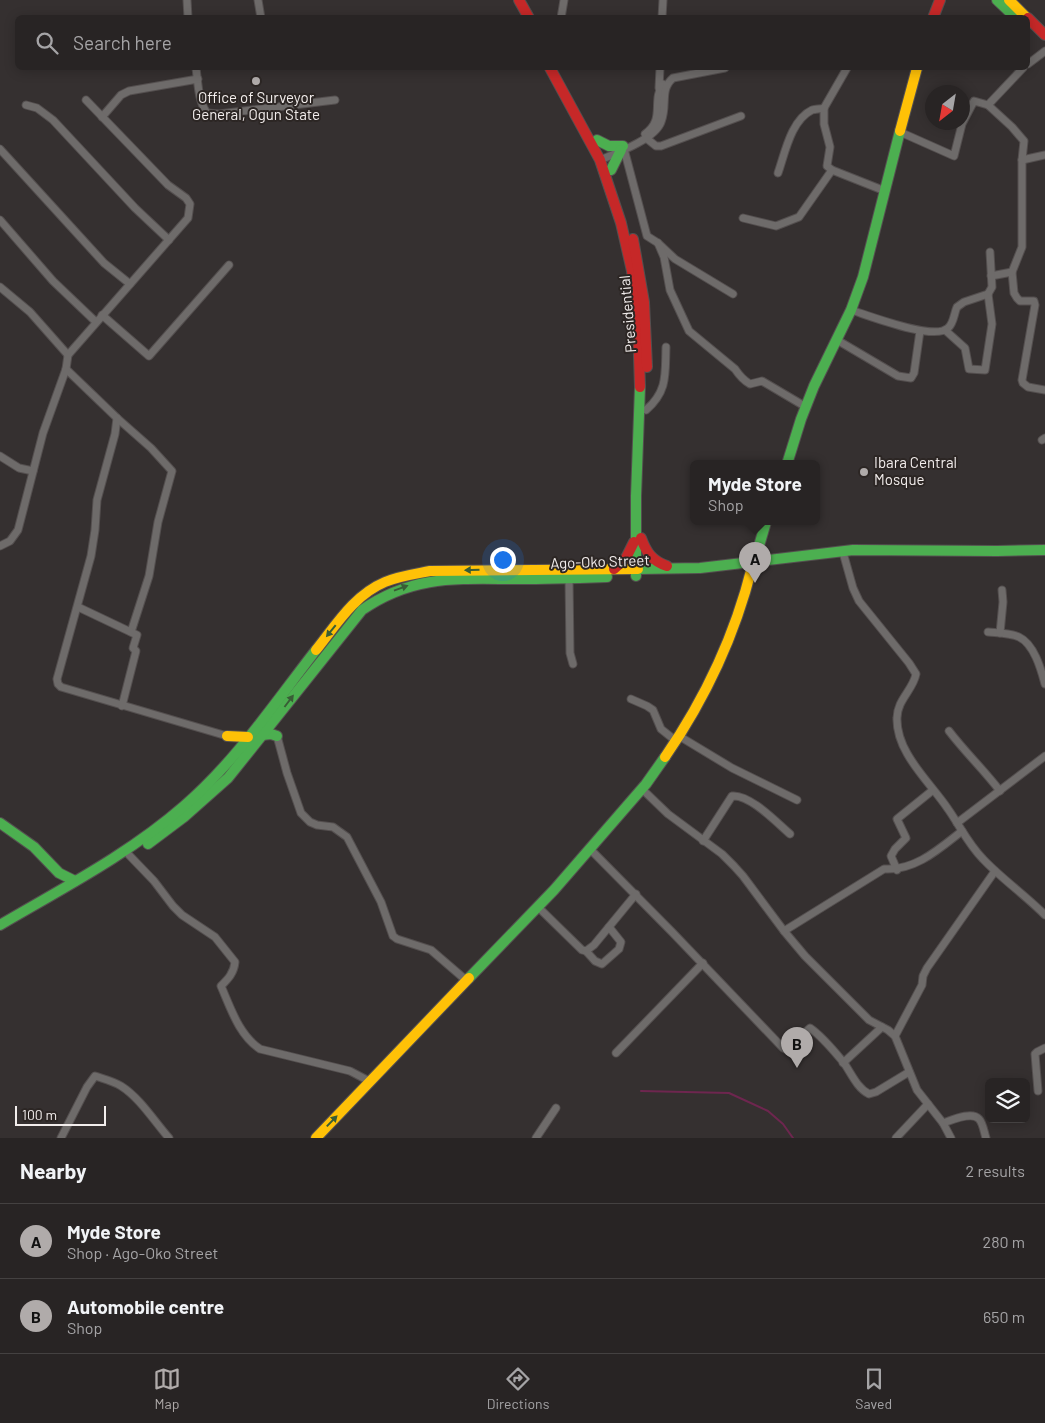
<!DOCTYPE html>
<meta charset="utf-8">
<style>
body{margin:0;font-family:Barlow,sans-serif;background:#343031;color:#f1f3f6}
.controls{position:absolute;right:15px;bottom:15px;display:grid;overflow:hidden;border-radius:8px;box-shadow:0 2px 12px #0003}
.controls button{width:45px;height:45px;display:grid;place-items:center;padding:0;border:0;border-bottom:1px solid #444141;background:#282424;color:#f1f3f6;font:25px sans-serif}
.compass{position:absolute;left:925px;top:85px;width:45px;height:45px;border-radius:50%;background:#282424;box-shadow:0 2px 12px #0003;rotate:211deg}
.scale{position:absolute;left:15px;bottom:12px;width:91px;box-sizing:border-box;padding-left:5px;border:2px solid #f2edec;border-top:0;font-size:14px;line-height:18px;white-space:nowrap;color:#f2edec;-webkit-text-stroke:4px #2c2624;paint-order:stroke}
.you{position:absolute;left:502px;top:559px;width:18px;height:18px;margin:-12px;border:4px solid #fff;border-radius:50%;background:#1a73e8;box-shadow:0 0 0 8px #1a73e833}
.badge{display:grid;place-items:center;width:32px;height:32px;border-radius:50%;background:#b0abaa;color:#111;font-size:16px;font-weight:700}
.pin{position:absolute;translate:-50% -41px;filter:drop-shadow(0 1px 2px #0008)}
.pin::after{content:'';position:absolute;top:26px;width:18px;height:15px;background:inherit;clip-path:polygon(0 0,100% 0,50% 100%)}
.popup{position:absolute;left:690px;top:460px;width:130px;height:65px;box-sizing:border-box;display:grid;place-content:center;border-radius:8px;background:#282424;filter:drop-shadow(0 1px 4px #0005);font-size:16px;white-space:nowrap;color:#a5a4a6}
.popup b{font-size:19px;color:#f1f3f6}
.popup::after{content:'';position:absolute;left:50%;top:100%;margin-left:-10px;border:10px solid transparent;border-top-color:#282424}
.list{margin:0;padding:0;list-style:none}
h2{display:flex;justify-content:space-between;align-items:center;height:65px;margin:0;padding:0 20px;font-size:21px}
h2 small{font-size:16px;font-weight:400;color:#a5a4a6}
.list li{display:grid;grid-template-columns:32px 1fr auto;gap:15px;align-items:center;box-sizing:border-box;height:75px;padding:0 20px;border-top:1px solid #444141}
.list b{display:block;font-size:19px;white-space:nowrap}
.list p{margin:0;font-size:16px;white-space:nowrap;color:#a5a4a6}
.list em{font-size:16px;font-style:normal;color:#a5a4a6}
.icon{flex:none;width:28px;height:28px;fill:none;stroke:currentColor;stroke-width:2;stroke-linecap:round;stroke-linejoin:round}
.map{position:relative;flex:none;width:1045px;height:1138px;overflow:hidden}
.search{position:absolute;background:#282424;box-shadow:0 2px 12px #0003;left:15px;right:15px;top:15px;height:55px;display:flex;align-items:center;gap:12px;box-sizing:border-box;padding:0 18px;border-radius:8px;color:#a5a4a6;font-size:19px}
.sheet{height:215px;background:#282424}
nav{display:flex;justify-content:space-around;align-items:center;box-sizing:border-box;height:70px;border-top:1px solid #444141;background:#282424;font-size:14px;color:#a5a4a6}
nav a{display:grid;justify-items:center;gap:2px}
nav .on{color:#b0abaa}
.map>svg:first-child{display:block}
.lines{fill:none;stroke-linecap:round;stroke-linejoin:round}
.stream{stroke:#6e264f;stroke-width:2}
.street-casing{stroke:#544f4f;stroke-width:9}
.fast-casing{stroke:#544f4f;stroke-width:12}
.slow-casing{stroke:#544f4f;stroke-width:12}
.jam-casing{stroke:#544f4f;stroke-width:12}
.street{stroke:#6e6b6a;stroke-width:7}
.fast{stroke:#4caf50;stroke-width:10}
.slow{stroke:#ffc107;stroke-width:10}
.jam{stroke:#c62828;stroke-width:10}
.oneway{fill:#395d36}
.poi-dot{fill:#b0abaa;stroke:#2c2624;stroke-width:2}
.labels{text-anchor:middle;stroke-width:4;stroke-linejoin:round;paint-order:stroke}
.poi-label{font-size:15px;fill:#f2edec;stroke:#2c2624}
.street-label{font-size:15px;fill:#f2edec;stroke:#2c2624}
</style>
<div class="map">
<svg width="1045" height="1138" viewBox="0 0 1045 1138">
<rect width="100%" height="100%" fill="#353030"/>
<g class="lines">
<path class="stream" d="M641 1091 729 1093 768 1111 783 1124 793 1138"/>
<defs>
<g id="street">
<path d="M187 0 188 18"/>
<path d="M258 0 261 18"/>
<path d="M561 18 564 0"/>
<path d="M662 18 663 0"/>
<path d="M1028 64 1045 51"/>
<path d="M196 68C198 82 198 101 207 113L219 114 335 100"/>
<path d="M847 68 824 108V124L830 147 827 166 832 170 880 189"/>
<path d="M659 88 660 68"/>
<path d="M26 105 37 108 53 120 135 208 169 240"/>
<path d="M988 105 1023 68"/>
<path d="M102 117 121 95 129 91 198 79"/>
<path d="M900 132 954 156 962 124 974 101 988 105 1012 127 1024 141 1022 160V247L1012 272 1014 293 1017 298 1020 301H1034L1035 305 1022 380 1023 383 1028 387 1045 390"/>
<path d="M645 134C666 119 651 101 663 84"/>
<path d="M646 138 656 146H661L741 116"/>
<path d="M0 149 104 263 130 284"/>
<path d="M624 149 647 236 658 243 675 259 733 294"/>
<path d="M600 160C617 153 655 139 661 122 668 105 659 90 673 78L725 68"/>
<path d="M1022 160 1045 155"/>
<path d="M778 173C785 153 791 120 812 110 816 109 821 109 824 108"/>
<path d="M743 218 776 226 799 217 832 170"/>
<path d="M0 220 53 281 96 322"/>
<path d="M658 243 664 257 670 290 689 331 735 369C739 375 743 380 750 384L762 381 801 404"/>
<path d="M991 276 1012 272"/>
<path d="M0 287 30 312 68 355"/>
<path d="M851 310C870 316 934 341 948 328 954 323 954 313 957 307L964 302 988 294 992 287 990 252"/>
<path d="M102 315 149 356 229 265"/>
<path d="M945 330 965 348 969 369 985 370 992 324 988 294"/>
<path d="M837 340 898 376 911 378 914 373 920 331"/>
<path d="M66 369 117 418 151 448 172 471 158 522 149 576 131 632"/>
<path d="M646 410C668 391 665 374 666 347"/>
<path d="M117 418 115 434 97 500 95 530 91 556 57 679 58 684 61 687 227 736"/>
<path d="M1042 440 1045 438"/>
<path d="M0 456 19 468 33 471"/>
<path d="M0 546 10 541 18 530 43 433 66 369 68 355 188 218 190 204 186 198 168 185 86 100"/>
<path d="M844 556 853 588 859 601 909 663 916 674C913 690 897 700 897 718 896 753 930 782 948 809 960 826 968 844 983 859 1002 879 1025 895 1045 915"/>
<path d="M569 578 570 653 573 664"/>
<path d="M78 607 137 635 133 648 136 651 122 706"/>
<path d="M988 632C998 633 1010 633 1019 637 1034 644 1041 669 1045 684"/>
<path d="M1000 633 1003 602 1002 590"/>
<path d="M631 699 647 706 653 710 661 729 676 741"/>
<path d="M949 731C965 752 984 770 1000 791"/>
<path d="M277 736 287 773 301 813 310 822 317 825 333 827 347 837 381 902 393 936 397 939 431 950 467 981"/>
<path d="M679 736 732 768 797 800"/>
<path d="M642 789 668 814 722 854 734 866 743 876 784 931 805 956 869 1020 888 1030 895 1036 917 1090 943 1123 951 1138"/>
<path d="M957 823 1045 756"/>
<path d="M703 841 732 796C750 794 777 823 790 834"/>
<path d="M590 849 673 933 783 1048 787 1050C796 1045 802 1034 810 1028 823 1037 834 1051 844 1063 851 1073 857 1088 869 1094L876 1092 909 1072"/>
<path d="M129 855 154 881 173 906 182 915 215 937 235 962C234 973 228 979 221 986 231 1009 239 1035 260 1049L350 1071 369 1081"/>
<path d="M897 870 891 856 895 849 906 838 897 819 933 790"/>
<path d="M538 907 582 950 586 951 594 945 636 894"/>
<path d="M784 931 884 869C915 871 939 849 962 831"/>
<path d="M586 951 595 961 602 964 619 949 621 942 609 927"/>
<path d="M895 1036 922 985 923 976 927 968 995 871"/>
<path d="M616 1053 703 963"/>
<path d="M843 1063 882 1027"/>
<path d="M1038 1091 1035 1054 1037 1052 1045 1048"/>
<path d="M943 1123C952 1120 972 1111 979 1119 983 1123 984 1132 986 1138"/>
<path d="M61 1138 87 1087 95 1076C104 1079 113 1081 121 1086 140 1098 154 1121 169 1138"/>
<path d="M536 1138 556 1108"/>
<path d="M896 1138 928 1104"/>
</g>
<g id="fast">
<path d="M997 0 1016 18"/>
<path d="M597 140 609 146H623"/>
<path d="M611 170 621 150"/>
<path d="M787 464 801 419 814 386 851 310 863 277 900 131"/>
<path d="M753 566 766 522"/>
<path d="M638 569 700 568 853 550 997 551 1045 550"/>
<path d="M636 576V496L640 387"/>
<path d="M262 735 271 734 277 736"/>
<path d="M0 823 34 847 59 873 75 881"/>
<path d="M148 844 184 817 228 778 362 610C414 574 459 579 519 579 549 579 578 578 607 577"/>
<path d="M0 925C63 888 129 854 184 806 236 761 274 704 316 650"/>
<path d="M469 978 554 890 646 784 665 757"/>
</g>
<g id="slow">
<path d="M1009 0 1027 18"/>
<path d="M900 131 917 68"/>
<path d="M316 650C336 625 354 595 385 582 399 576 415 574 430 571L638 569"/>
<path d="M227 736 248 737"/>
<path d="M665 757C705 699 735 635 752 567"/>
<path d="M316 1138 469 978"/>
</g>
<g id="jam">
<path d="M519 0 529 18"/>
<path d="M933 18 940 0"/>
<path d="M1028 18 1045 35"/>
<path d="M550 68 600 160 621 223 632 271 638 325 640 387"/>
<path d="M633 239 644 302 647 367"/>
<path d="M641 538C646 552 652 561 667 566"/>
<path d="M614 569 626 558 634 542"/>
</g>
</defs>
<use href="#street" class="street-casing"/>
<use href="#fast" class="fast-casing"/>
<use href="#slow" class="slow-casing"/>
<use href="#jam" class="jam-casing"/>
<use href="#street" class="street"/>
<use href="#fast" class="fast"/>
<use href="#slow" class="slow"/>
<use href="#jam" class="jam"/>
</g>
<defs><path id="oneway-solid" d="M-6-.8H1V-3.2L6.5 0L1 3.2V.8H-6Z" transform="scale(1.25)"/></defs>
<g class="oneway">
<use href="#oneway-solid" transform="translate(472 570) rotate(179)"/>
<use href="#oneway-solid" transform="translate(401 588) rotate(-20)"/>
<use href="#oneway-solid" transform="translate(331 631) rotate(129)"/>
<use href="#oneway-solid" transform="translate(289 701) rotate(-53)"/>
<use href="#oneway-solid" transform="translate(332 1121) rotate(-46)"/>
</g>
<g class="poi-dot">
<circle cx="256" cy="81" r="5"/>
<circle cx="864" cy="472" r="5"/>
</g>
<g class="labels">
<g class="poi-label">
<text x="256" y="103">Office of Surveyor<tspan x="256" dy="17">General, Ogun State</tspan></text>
<text x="874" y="468" text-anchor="start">Ibara Central<tspan x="874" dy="17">Mosque</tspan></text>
</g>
<g class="street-label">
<text transform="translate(628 314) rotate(-95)" y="5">Presidential</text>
<text transform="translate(600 562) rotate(-2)" y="5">Ago-Oko Street</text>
</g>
</g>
</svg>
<div class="controls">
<button><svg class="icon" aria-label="layers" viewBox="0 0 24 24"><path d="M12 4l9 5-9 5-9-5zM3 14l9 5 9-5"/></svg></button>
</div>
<svg class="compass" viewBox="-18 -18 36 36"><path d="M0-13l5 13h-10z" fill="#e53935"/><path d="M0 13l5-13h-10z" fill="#a5a4a6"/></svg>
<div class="scale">100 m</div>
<div class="you"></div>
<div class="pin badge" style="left:755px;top:583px">A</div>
<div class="popup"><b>Myde Store</b>Shop</div>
<div class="pin badge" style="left:797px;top:1068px">B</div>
<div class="search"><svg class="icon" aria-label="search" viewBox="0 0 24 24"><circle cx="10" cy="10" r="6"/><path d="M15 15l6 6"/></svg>Search here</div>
</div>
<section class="sheet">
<h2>Nearby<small>2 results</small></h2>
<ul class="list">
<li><span class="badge">A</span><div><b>Myde Store</b><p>Shop · Ago-Oko Street</p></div><em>280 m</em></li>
<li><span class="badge">B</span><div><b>Automobile centre</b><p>Shop</p></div><em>650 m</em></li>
</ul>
</section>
<nav>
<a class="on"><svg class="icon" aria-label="map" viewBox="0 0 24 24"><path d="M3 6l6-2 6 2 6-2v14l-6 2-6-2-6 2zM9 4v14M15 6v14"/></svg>Map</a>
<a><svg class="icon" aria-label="directions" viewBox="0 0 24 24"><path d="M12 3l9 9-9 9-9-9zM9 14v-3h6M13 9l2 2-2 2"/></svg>Directions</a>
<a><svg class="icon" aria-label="saved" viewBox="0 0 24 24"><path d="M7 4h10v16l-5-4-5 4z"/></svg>Saved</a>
</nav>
